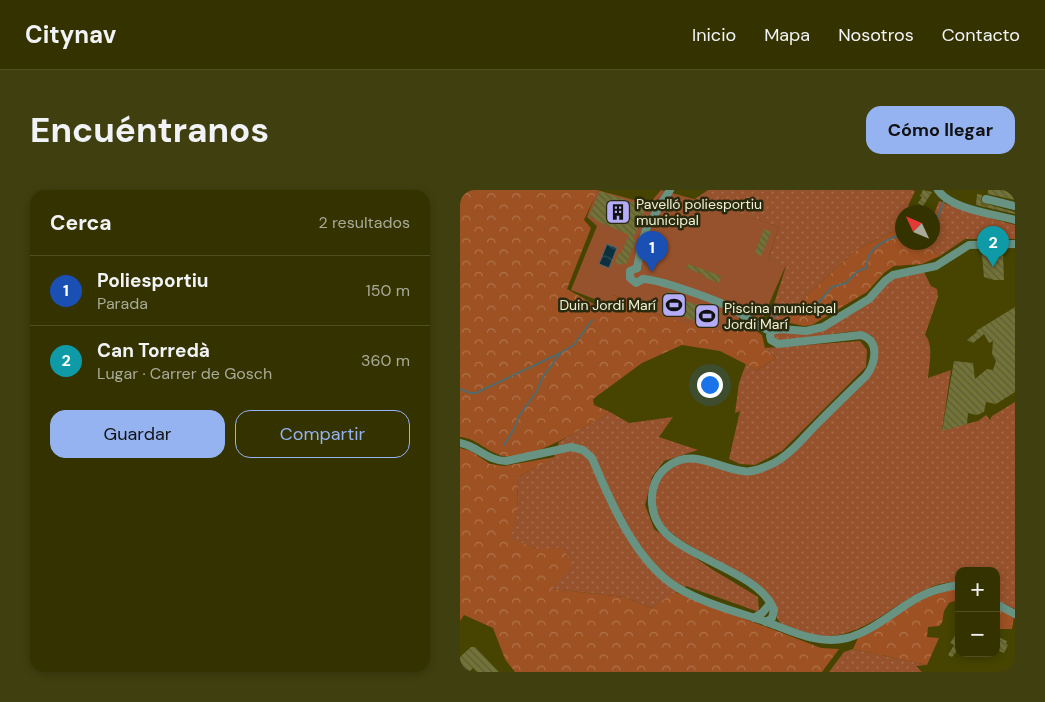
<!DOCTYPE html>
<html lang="es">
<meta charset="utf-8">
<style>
body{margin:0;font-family:"DM Sans",sans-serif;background:#3f3f0f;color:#f1f3f6}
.controls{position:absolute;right:15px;bottom:15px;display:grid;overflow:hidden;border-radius:10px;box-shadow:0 2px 8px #0003}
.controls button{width:45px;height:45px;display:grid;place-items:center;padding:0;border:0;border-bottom:1px solid #4e4e22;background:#343300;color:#f1f3f6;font:25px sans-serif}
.compass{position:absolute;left:435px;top:15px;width:45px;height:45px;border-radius:50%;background:#343300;box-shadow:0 2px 8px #0003;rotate:314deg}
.you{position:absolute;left:249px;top:194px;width:18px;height:18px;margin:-12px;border:4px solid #fff;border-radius:50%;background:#1a73e8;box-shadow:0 0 0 8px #1a73e833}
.badge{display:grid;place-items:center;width:32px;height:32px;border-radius:50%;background:#95b2f1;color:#fff;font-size:16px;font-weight:700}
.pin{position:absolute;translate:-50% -41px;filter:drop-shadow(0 1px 2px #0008)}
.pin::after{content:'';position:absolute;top:26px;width:18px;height:15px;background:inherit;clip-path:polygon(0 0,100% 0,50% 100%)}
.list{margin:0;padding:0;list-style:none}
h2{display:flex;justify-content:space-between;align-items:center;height:65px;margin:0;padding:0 20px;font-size:21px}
h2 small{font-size:16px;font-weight:400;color:#a9aa99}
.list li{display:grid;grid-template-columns:32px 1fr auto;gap:15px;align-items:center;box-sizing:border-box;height:70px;padding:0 20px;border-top:1px solid #4e4e22}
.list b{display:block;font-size:19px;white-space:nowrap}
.list p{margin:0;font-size:16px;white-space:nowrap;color:#a9aa99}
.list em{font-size:16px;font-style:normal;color:#a9aa99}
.actions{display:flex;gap:10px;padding:15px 20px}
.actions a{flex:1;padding:11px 0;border:1px solid #95b2f1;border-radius:15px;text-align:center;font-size:18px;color:#95b2f1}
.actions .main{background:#95b2f1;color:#111}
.map{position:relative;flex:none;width:555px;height:482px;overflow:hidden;border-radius:15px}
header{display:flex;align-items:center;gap:30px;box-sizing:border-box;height:70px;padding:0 25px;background:#343300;border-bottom:1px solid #4e4e22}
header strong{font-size:24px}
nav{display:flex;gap:28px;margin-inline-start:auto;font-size:18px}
.intro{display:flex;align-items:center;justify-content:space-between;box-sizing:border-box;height:120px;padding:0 30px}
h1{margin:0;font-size:35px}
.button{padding:12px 22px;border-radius:15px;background:#95b2f1;color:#111;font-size:18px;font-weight:700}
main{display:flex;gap:30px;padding:0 30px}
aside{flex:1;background:#343300;border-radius:15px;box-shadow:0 2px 8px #0003}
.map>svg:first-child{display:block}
.grass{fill:url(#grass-dots)}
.forest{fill:url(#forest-crowns)}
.pitch{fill:#96522c}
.water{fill:url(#water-waves);stroke:#516a6b}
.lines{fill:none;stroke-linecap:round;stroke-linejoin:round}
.stream{stroke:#516a6b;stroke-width:2}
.building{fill:url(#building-back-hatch)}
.minor-tunnel{stroke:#605e20;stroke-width:8;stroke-dasharray:8 4;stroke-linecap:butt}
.minor{stroke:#689383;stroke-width:8}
.labels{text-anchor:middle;stroke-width:5;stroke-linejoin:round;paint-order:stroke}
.poi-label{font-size:14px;fill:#f1f2d3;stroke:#2a2a10;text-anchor:start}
</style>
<header>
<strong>Citynav</strong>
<nav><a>Inicio</a><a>Mapa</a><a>Nosotros</a><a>Contacto</a></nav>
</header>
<div class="intro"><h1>Encuéntranos</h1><a class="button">Cómo llegar</a></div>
<main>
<aside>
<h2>Cerca<small>2 resultados</small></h2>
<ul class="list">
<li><span class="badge" style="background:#1a4fb4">1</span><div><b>Poliesportiu</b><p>Parada</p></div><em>150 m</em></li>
<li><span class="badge" style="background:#0f9aa8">2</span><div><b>Can Torredà</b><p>Lugar · Carrer de Gosch</p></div><em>360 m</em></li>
</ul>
<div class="actions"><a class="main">Guardar</a><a>Compartir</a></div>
</aside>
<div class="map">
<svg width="555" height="482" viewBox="0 0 555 482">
<defs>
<pattern id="grass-dots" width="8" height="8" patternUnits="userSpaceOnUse" patternTransform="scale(1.25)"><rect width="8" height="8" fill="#96522c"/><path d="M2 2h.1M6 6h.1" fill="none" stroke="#a56b4a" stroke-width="1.8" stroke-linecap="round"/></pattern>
<pattern id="forest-crowns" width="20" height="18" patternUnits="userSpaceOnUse" patternTransform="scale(1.25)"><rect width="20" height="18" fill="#9e5122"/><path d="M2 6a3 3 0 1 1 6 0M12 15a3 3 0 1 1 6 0" fill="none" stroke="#b1734c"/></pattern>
<pattern id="water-waves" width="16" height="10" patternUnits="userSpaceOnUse" patternTransform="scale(1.25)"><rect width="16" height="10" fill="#0c303e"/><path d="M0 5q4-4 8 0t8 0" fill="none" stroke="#304e59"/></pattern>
<pattern id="building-back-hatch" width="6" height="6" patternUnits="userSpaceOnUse" patternTransform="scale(1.25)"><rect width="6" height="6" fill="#737337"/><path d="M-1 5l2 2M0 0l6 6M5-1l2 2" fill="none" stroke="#5b5c3b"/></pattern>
</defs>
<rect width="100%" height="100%" fill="#464400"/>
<g class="grass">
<path d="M248 0H452L455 1 448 16 460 22H442V37L396 60 346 106 326 132 308 133 326 76 308 69 319 37 235 9Z"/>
<path d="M479 11 505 21 555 35V49H505L480 66 462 53 472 52 473 27Z"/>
<path d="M464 82 471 96 477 99 478 107 465 145C474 154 469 176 468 188L491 180 482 240 518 231 526 225 530 230 532 226 555 212V419L536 410V381H499V392C450 390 418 446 365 446 351 446 337 439 324 435 313 430 317 418 312 409 310 405 307 402 303 399L219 349 206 338 199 328 195 318 194 307 199 292 203 285 216 274 236 271 279 283 306 280 404 192 416 154 412 146 401 141 386 142 320 152 313 148V143L364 138 431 89Z"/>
<path d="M400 151 407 160 406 177 322 261 295 275 280 274 269 269 280 221 275 223 279 193 286 174 297 180 316 168 305 158Z"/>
<path d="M150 222 169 233 213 227 199 247 238 260 204 271 192 287 185 315 194 339 250 378 298 407 299 422 226 396 192 418 164 407 91 399 76 359 50 348 57 323 58 287 94 267 99 252Z"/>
<path d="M393 459 467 475 456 476 462 482H369L384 462Z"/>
</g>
<g class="forest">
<path d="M0 0H138L124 30 131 38 107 99 139 117 148 119 154 105 203 127 273 137 278 129 302 145 305 158 316 168 297 180 260 161 222 155 182 173 133 209 134 215 150 222C127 236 69 273 43 266 27 262 16 248 0 247Z"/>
<path d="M442 37V52L462 53 480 66 462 74 434 76 424 83 407 102 352 135 344 136 326 132 346 106 396 60Z"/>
<path d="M0 258 11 261 30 274 44 276 95 267 58 287 57 323 51 348 76 359 103 358 112 375 92 399 164 407 192 418 215 402 361 458 379 459 362 482H55L45 469 33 438 4 425 0 431Z"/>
<path d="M499 398V413L494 411 489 413 484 421 482 433 479 436 468 437 467 447 479 448 467 475 393 459 398 448 461 410 479 401Z"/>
<path d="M536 417 554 426 552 439H536Z"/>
</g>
<path class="pitch" d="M137 0 189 14 201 0 259 16 319 37 308 69 326 75 302 130 283 122 273 137 256 141 203 127 154 105 150 115 111 100 137 36 127 27Z"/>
<path class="water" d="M147 54 157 58 149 78 139 74Z"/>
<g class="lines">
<g class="stream">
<path d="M472 29 478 27 484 11"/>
<path d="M311 131 321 119 347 118 358 113 372 97 386 93 398 81 406 78C407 75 407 69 409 66 414 55 431 47 442 45"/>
<path d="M0 199 10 203H16L100 163 114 155 132 130"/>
<path d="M44 255 54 239 59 226 77 201 82 188 100 164"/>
</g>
</g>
<g class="building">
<path d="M463 0 472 2 463 16 458 13 462 7 460 6Z"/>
<path d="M528 0H555V10L528 4Z"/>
<path d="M140 1 186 17 173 49 176 50 169 67 166 74 163 73 162 75 155 73 159 63 161 64 169 45 135 30V29L129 26Z"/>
<path d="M517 4 522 5 521 10 523 13 555 22V24L516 15Z"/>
<path d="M304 39 311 42 301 66 295 63Z"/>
<path d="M533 64V66L543 65 544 90H534L524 87 522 65Z"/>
<path d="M228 74 261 86 259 93 244 87 245 85 226 78Z"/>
<path d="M207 101 218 104 217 108 261 123 256 138 201 119Z"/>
<path d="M555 117V202L536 214 526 212 524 222 517 225 508 223 507 234 482 241 494 171 513 173 515 189 527 179 533 180 536 171 532 164 533 151 529 153 524 144 513 153 507 150 517 142 516 141Z"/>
<path d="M499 440V458L492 467 488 465 494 455 490 453Z"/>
<path d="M538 447 547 451 546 454 548 455 544 463 536 460Z"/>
<path d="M11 457H15L39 482H17L13 478 9 482H0V467Z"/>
</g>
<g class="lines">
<path class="minor-tunnel" d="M524 16 526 9"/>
<g class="minor">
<path d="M478 0C490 19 534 24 555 30"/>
<path d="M526 9 555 16"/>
<path d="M177 78 182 52 187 37 210 0"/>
<path d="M177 78 170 81V88L176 93 183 89"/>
<path d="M183 89C198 89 257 110 271 118 285 125 297 137 311 141"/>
<path d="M311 141 320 139 346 141 363 137 409 109 425 91 433 85 476 76 509 55 555 54"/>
<path d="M0 253C17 256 28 271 46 271L111 257 123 260 132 268C150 311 176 373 218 398 245 414 278 422 307 432 333 442 359 455 387 448 414 441 435 420 459 407 472 400 485 397 499 395"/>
<path d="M536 414 555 424"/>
<path d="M294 428 302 423 310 414"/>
<path d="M306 432 312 428 314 420C301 383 226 369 202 339 193 328 190 313 193 299 195 291 200 282 207 277 232 257 256 278 283 281 292 283 303 278 312 274 330 265 343 248 357 234 373 218 389 202 406 186 415 174 421 151 401 145L318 154 311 150 310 146 311 141"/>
</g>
</g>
<defs>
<symbol id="building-square" viewBox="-11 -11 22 22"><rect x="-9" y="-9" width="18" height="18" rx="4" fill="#b4acf9" stroke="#2a2a10"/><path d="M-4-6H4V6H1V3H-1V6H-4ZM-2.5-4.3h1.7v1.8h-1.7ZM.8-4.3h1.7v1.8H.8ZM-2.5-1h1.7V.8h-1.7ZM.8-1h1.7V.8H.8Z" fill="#111"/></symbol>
<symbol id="stadium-square" viewBox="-11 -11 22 22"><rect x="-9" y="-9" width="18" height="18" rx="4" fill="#b4acf9" stroke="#2a2a10"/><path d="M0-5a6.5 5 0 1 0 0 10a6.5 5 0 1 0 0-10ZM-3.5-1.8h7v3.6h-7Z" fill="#111"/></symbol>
</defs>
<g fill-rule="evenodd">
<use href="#building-square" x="144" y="8" width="28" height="28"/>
<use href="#stadium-square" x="200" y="101" width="28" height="28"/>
<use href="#stadium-square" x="233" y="112" width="28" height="28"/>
</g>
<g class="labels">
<g class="poi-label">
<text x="176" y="19">Pavelló poliesportiu<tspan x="176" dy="16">municipal</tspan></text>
<text x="196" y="120" text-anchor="end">Duin Jordi Marí</text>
<text x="264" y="123">Piscina municipal<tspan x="264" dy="16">Jordi Marí</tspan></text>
</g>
</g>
</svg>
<div class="controls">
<button>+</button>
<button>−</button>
</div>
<svg class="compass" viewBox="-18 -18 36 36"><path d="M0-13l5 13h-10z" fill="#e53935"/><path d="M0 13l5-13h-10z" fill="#a9aa99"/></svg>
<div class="you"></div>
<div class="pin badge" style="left:192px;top:82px;background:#1a4fb4">1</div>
<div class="pin badge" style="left:533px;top:77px;background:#0f9aa8">2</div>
</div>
</main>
